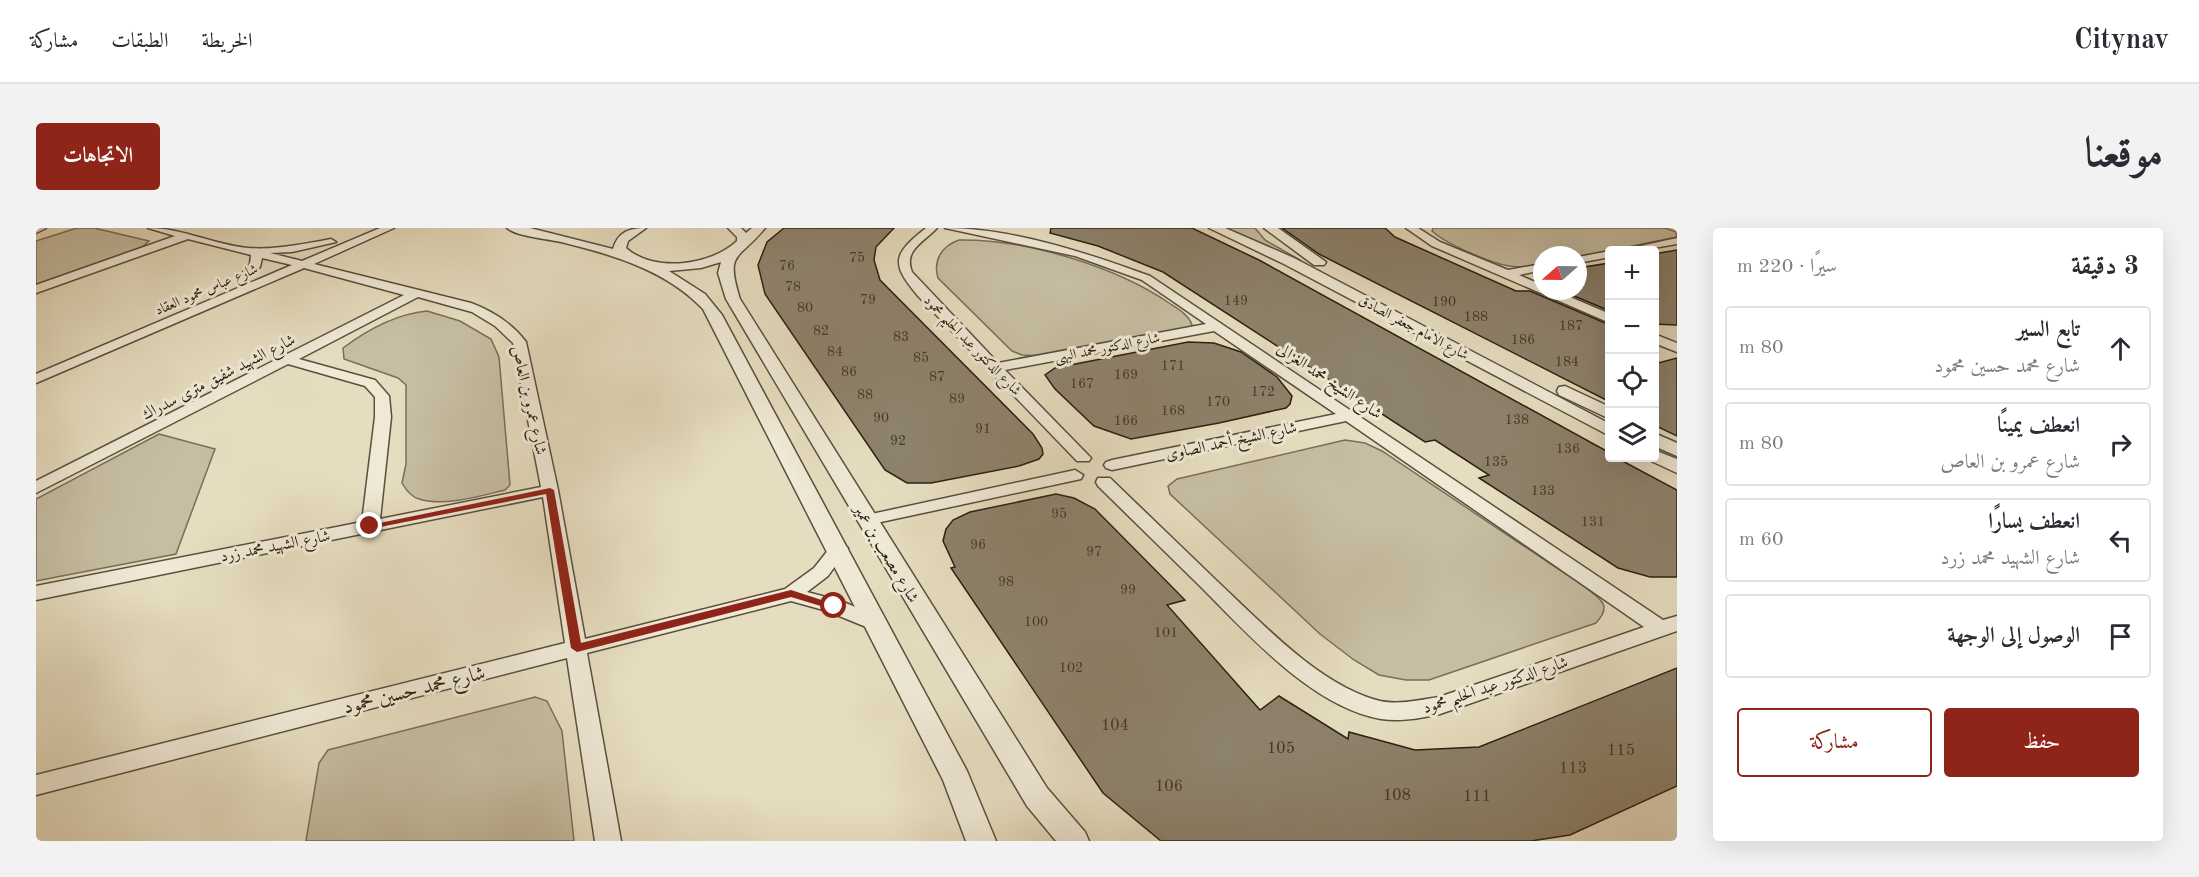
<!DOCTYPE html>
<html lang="ar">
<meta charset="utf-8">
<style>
body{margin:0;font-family:"Old Standard TT",Amiri,serif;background:#f2f2f3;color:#2b2b33;direction:rtl}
.controls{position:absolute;right:18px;top:18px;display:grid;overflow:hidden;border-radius:6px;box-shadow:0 6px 24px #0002}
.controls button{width:54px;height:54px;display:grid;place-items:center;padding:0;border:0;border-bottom:2px solid #e1e1e2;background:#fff;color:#2b2b33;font:30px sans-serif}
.compass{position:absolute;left:1497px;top:18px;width:54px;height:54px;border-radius:50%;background:#fff;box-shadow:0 6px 24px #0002;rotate:250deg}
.stop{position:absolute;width:18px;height:18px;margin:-14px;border:4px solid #8f2418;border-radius:50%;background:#fff}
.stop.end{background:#8f2418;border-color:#fff;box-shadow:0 2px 6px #0008}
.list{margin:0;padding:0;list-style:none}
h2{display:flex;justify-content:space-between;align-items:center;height:78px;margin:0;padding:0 24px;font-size:26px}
h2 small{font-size:20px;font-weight:400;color:#7c7c81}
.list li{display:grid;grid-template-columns:39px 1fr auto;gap:18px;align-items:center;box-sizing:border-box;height:84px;margin:0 12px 12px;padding:0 12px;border:2px solid #e1e1e2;border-radius:6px}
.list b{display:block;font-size:22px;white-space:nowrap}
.list p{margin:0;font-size:20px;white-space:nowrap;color:#7c7c81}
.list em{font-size:20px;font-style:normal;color:#7c7c81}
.actions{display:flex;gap:12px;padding:18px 24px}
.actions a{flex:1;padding:14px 0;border:2px solid #8f2418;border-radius:6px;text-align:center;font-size:21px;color:#8f2418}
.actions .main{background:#8f2418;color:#fff}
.icon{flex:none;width:33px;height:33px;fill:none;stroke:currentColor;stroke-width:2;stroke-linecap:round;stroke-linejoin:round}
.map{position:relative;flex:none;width:1641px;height:613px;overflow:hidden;direction:ltr;border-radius:6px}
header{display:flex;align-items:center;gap:36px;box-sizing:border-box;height:84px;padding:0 30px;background:#fff;border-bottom:2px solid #e1e1e2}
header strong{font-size:28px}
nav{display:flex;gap:33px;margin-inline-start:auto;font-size:21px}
.intro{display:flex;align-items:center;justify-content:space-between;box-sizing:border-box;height:144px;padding:0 36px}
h1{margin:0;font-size:42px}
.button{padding:15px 27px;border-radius:6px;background:#8f2418;color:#fff;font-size:21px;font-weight:700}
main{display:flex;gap:36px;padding:0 36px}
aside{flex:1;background:#fff;border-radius:6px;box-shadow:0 6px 24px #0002}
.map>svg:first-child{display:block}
.green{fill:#c6bda2;stroke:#796e59;stroke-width:1.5}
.building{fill:#8d826c;stroke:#2c2010;stroke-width:1.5}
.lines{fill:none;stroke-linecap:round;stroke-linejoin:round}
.minor-casing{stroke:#5a4f3c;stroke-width:3}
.tertiary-casing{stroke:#5a4f3c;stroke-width:3}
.minor{fill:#efe9d6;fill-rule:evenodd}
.tertiary{fill:#efe9d6;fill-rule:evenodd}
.route{fill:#8f2418}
.labels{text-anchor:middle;stroke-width:6;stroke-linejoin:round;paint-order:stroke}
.number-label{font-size:14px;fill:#443827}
.far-street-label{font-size:14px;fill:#2c2010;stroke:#efe9d6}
.street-label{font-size:16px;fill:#2c2010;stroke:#efe9d6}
.near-number-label{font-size:16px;fill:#443827}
.near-street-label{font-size:20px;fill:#2c2010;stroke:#efe9d6}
</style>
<header>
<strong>Citynav</strong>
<nav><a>الخريطة</a><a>الطبقات</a><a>مشاركة</a></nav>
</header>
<div class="intro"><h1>موقعنا</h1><a class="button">الاتجاهات</a></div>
<main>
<aside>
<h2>3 دقيقة<small>سيرًا · 220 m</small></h2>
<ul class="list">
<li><svg class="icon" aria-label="ahead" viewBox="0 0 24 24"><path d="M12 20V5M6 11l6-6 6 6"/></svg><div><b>تابع السير</b><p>شارع محمد حسين محمود</p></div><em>80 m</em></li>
<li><svg class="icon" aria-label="right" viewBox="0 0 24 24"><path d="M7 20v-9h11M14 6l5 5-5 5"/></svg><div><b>انعطف يمينًا</b><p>شارع عمرو بن العاص</p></div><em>80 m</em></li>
<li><svg class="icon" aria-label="left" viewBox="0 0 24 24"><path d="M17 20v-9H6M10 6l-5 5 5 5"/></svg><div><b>انعطف يسارًا</b><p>شارع الشهيد محمد زرد</p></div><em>60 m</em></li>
<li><svg class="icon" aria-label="arrive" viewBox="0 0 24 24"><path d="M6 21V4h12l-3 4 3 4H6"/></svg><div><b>الوصول إلى الوجهة</b></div></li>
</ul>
<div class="actions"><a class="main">حفظ</a><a>مشاركة</a></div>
</aside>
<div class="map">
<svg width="1641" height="613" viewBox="0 0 1641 613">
<rect width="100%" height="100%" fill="#e6ddc0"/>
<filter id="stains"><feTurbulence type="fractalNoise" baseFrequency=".00333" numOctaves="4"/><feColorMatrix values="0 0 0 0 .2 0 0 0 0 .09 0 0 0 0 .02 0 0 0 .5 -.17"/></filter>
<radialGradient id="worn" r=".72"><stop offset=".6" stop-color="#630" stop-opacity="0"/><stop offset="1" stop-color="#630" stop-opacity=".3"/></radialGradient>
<g class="green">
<path d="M41 0H58L113 13 106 19 0 56V13Z"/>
<path d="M1190 0H1219L1229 12 1264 32 1259 33Z"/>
<path d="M1397 0H1629L1640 4 1641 9 1542 29 1506 27V35C1495 38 1485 40 1473 38 1454 35 1410 16 1396 3Z"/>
<path d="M923 12C989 11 1079 38 1133 75 1142 81 1153 87 1156 97L1150 102 1007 128 986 127 976 123 902 50C897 33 905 18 923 12Z"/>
<path d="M391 83 424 93 455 111 463 129 474 257 469 262C444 268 408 279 383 271 375 269 370 262 366 255L370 236V157L362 150 308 131 307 120C331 102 361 86 391 83Z"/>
<path d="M123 206 179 221 140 326 0 353V271Z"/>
<path d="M1309 212 1329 215 1346 223 1549 359C1564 371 1577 377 1560 395L1393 452H1370L1343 447 1318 432 1284 406 1134 266 1132 258 1141 251Z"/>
<path d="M499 469 511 473 526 503 538 613H270L283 535 292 522Z"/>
</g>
<g class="building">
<path d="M748 0H858L840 19 838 32 844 52 997 206 1006 220 1007 226 1003 231 983 238 895 255H871L849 242 729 66 722 37 731 14Z"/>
<path d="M1015 0H1156L1223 32 1574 225V230H1581L1641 262V349H1614L1582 340 1443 250 1453 247 1399 212 1389 214 1127 44 1062 18 1014 5Z"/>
<path d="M1246 0H1349L1359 9 1480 63H1494L1574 97V174L1283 26Z"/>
<path d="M1641 22V97L1618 96V26Z"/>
<path d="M1574 35V83L1526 63H1542V40Z"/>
<path d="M1152 114 1178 115 1205 124 1241 149 1256 168 1254 176 1250 180 1183 195 1095 211 1058 198 1019 161 1009 147 1019 140Z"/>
<path d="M1641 130V208L1618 197V136Z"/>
<path d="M1020 266 1038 270 1059 281 1149 372 1131 377 1224 482 1243 468 1312 511 1313 504 1379 522 1443 519 1641 440V558L1534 607 1495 613H1125L1067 565 915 340 919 339 907 313 910 301 917 292 934 284Z"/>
</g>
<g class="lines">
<defs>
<g id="minor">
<path d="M0 0H10L0 5Z"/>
<path d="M112 0C147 0 178 17 212 20 239 22 268 16 295 11L300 14 256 24 234 25 266 33 344 0H358L278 36 435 75C456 83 476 95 490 114L522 262 549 411 749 361 778 340 797 316 803 314 812 320 792 348 771 364 805 373 847 391 850 396 847 401 840 403 791 383 755 373 551 425 585 613H559L531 430 0 567V547L529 415 507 269 0 372V358L326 294 339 189V169L329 158 252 136 0 265V253L368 67 268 40 0 155V146L256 37 226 30 224 39 209 52 203 49 214 36 215 27 152 11 0 65V57L139 8ZM382 69 436 84 459 98 477 115 505 259 344 291 355 189 353 168 339 152 263 131Z"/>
<path d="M890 0H901C888 14 867 22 876 44L962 135 1170 96 1106 52 1039 28 909 0C976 0 1051 25 1114 48L1627 392 1641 388V403L1404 486C1385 490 1365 494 1345 491 1276 479 1211 405 1163 357 1129 324 1096 291 1062 258L1060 254 1062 250H1074C1110 285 1147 320 1183 355 1227 396 1284 458 1344 473 1363 477 1384 472 1403 469L1608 399 1310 193 1076 242 1070 240 1068 237 1070 234 1076 232 1300 186 1178 103 969 142 1055 230 1053 233H1041L882 68C854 35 857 26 890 0Z"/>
<path d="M1370 0H1382L1404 14 1472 42 1506 36V42L1483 47 1506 57V63H1520L1574 86V95L1396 18Z"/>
<path d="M1641 10V16L1606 22H1586Z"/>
<path d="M1574 23V29L1542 35V29Z"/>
<path d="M1618 106 1641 115V124L1618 115Z"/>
<path d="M1039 242 1047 247 1045 251 831 297 822 292 831 287Z"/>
</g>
<g id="tertiary">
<path d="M471 0H494L577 21C582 4 593 0 610 0L592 13 590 20C618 45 674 38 701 13V9L692 0H705L710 5 716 0H729C702 33 689 23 704 71L1011 560 1049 604 1053 613H1020L991 578 690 71 682 45 685 34 665 40 633 43 669 66 686 87 931 543 960 613H930L907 552 667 81C631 43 578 27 529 15 515 11 481 9 471 0Z"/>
<path d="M1173 0H1189L1258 30 1574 196V208L1248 36Z"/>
<path d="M1228 0H1242L1290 34 1288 37H1278Z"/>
<path d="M1529 158 1574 179V191L1523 167 1521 163 1523 159Z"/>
<path d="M1618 205 1641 215V228L1618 218Z"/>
<path d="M1618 222 1641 231V245L1611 231 1618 230Z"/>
</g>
</defs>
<use href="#minor" class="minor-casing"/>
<use href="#tertiary" class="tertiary-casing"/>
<use href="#minor" class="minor"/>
<use href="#tertiary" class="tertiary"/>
</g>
<path class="route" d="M514 260 518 262 545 415 755 362 804 378 798 382 755 369 541 424 535 420 510 266 334 301 329 298Z"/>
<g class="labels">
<g class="number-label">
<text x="821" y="34">75</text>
<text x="751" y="42">76</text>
<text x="757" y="63">78</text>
<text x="832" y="76">79</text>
<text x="1200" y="77">149</text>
<text x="1408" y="78">190</text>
<text x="769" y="84">80</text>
<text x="1440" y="93">188</text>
<text x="1535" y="102">187</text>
<text x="785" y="107">82</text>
<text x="865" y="113">83</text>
<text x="1487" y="116">186</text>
<text x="799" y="128">84</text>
<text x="885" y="134">85</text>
<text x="1531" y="138">184</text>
<text x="1137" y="142">171</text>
<text x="813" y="148">86</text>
<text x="1090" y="151">169</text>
<text x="901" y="153">87</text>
<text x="1046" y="160">167</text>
<text x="1227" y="168">172</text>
<text x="829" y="171">88</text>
<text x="921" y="175">89</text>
<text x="1182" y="178">170</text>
<text x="1137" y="187">168</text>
<text x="845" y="194">90</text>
<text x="1481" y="196">138</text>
<text x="1090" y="197">166</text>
<text x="947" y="205">91</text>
<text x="862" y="217">92</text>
<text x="1532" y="225">136</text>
<text x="1460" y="238">135</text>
<text x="1507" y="267">133</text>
<text x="1023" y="290">95</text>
<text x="1557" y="298">131</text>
<text x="942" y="321">96</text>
<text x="1058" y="328">97</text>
<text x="970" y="358">98</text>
<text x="1092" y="366">99</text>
<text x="1000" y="398">100</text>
<text x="1130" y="409">101</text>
<text x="1035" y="444">102</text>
</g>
<g class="far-street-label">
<text transform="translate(170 61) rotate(-23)" y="5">شارع عباس محمود العقاد</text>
<text transform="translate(1378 99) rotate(28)" y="5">شارع الامام جعفر الصادق</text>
<text transform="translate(937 117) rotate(46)" y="5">شارع الدكتور عبد الحليم محمود</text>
<text transform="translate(1071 119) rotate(-11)" y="5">شارع الدكتور محمد البهى</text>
</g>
<g class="street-label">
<text transform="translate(182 148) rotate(-27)" y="6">شارع الشهيد شفيق مترى سدراك</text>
<text transform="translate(1294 152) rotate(34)" y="6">شارع الشيخ محمد الغزالى</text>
<text transform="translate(494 172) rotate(77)" y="6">شارع عمرو بن العاص</text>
<text transform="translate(1195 212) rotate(-12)" y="6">شارع الشيخ أحمد الصاوى</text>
<text transform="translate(239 317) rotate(-11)" y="6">شارع الشهيد محمد زرد</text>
<text transform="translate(851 325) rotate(59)" y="6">شارع مصعب بن عمير</text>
<text transform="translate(1459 456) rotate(-18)" y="6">شارع الدكتور عبد الحليم محمود</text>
</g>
<g class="near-number-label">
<text x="1079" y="502">104</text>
<text x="1245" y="525">105</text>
<text x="1585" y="527">115</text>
<text x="1537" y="545">113</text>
<text x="1133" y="563">106</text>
<text x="1361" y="572">108</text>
<text x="1441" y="573">111</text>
</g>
<g class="near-street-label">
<text transform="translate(378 461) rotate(-14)" y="7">شارع محمد حسين محمود</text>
</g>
</g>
<rect width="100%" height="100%" filter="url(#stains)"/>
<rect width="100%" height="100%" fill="url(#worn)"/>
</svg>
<div class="controls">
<button>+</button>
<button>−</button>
<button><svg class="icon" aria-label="locate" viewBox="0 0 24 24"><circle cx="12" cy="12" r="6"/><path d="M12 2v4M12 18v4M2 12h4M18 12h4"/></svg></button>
<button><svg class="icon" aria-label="layers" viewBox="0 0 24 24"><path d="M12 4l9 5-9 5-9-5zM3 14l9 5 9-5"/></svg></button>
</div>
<svg class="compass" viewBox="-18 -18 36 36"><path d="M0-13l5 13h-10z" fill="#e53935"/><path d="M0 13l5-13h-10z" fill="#7c7c81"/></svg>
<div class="stop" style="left:798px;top:378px"></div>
<div class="stop end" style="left:334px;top:298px"></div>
</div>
</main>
